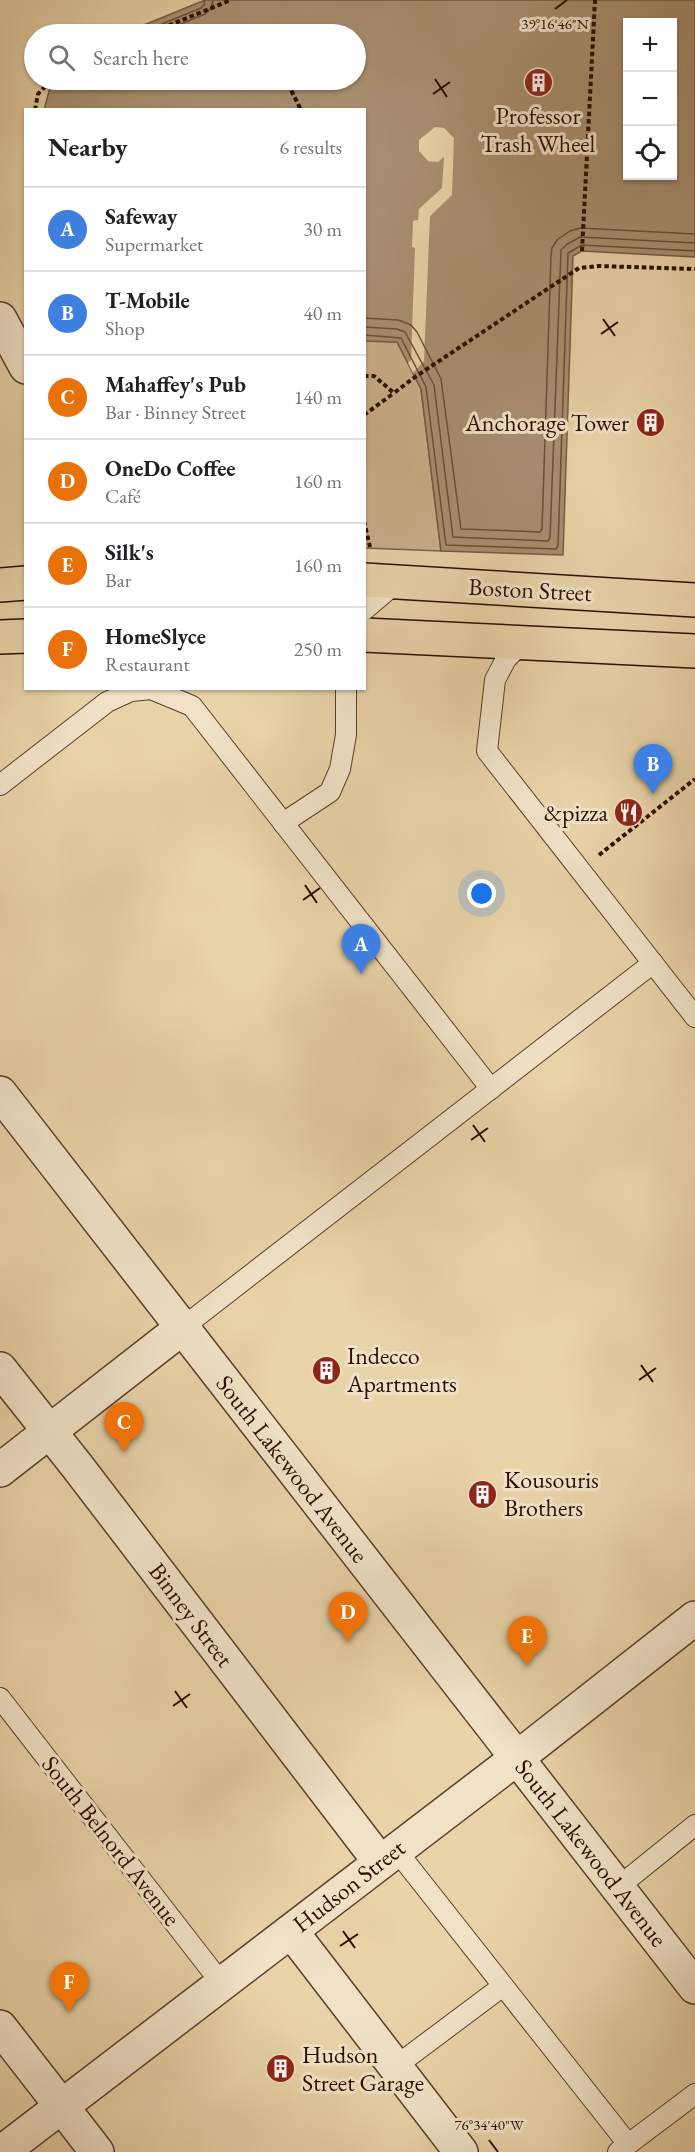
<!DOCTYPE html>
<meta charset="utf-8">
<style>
body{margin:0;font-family:"EB Garamond",serif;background:#f2f2f2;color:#202124}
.controls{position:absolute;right:18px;top:18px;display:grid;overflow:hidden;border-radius:0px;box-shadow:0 2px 4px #0004}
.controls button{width:54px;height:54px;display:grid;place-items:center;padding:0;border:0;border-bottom:2px solid #e0e0e0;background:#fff;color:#202124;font:30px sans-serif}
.you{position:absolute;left:482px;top:894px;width:21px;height:21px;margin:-15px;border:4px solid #fff;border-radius:50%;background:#1a73e8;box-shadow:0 0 0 9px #1a73e833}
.badge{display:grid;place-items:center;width:39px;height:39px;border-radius:50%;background:#b45309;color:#fff;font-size:20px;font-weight:700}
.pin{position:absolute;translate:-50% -50px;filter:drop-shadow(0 2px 3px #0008)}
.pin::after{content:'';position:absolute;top:32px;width:21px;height:18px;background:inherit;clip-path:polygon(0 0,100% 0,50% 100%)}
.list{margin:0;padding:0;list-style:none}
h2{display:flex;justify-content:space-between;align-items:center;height:78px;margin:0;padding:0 24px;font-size:26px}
h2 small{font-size:20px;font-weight:400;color:#757577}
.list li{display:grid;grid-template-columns:39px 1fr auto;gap:18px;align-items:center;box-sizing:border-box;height:84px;padding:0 24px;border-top:2px solid #e0e0e0}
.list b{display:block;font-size:22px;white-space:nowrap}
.list p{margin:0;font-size:20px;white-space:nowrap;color:#757577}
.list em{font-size:20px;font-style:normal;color:#757577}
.icon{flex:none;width:33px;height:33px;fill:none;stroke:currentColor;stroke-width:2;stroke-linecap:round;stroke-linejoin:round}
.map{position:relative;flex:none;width:695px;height:2152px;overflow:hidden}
.search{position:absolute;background:#fff;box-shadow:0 2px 4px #0004;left:24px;top:24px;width:342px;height:66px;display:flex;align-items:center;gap:15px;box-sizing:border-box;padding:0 21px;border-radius:33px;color:#757577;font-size:22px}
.panel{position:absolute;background:#fff;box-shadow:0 2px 4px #0004;left:24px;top:108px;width:342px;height:582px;border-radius:0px}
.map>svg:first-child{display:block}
.green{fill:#c9b18c;stroke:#7a5e46;stroke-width:1.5}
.water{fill:#a88f70;stroke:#765b43;stroke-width:1.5;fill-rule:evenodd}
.pier{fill:#e9d3a9}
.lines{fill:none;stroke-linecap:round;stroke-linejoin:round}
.shore{stroke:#6a4e38;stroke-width:1.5}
.lane-casing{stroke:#5a3e2a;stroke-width:22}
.street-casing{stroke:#5a3e2a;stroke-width:36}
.primary-casing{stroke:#2b0c00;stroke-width:36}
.path{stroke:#2b0c00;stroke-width:4;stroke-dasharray:4.5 3;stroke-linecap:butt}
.lane{stroke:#f1e2c7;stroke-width:20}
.street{stroke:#f1e2c7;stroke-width:33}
.primary{stroke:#e9d3a9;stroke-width:33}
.ticks{fill:none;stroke:#2b0c00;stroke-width:2}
.labels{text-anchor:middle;stroke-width:6;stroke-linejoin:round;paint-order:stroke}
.poi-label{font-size:24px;fill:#2b0c00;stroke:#f1e2c7;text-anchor:start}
.street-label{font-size:24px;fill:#2b0c00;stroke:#f1e2c7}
.ticks-label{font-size:15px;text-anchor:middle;fill:#2b0c00;stroke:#f1e2c7;stroke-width:6;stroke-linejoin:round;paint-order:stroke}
</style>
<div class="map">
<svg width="695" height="2152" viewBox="0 0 695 2152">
<rect width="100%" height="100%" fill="#e9d3a9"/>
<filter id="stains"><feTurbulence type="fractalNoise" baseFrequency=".00333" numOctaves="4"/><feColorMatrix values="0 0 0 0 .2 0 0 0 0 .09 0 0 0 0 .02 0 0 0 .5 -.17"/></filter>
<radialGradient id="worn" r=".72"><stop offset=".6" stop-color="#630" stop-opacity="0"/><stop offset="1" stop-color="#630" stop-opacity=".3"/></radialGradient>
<path class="green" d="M365 341 397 342 421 389 441 551 365 548Z"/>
<path class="water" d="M205 0H695V257L582 251 573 256 563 555 441 551 421 389 397 342 365 341 364 110H44L52 80H356V34H122ZM628 22H672V176H628Z"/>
<path class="pier" d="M435 127 444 128 454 138 452 195 430 216 424 361 413 373 408 363 411 360 415 248 412 247 413 221 418 220 419 209 442 188 444 157 438 162 428 161 419 151V140Z"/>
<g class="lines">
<g class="shore">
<path d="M138 34 201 8 204 5 205 0"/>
<path d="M157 34 205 14 211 8 213 0"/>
<path d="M364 318 398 320 411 325 417 332 441 379 461 529 540 532 542 529 551 256 552 248 557 240 570 231 580 228 695 234"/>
<path d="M364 327 397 329 405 332 434 385 453 537 548 541 550 538 561 250 566 245 580 237 695 243"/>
<path d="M364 335 401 338 426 387 446 545 556 549 558 546 568 253 582 245 695 251"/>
</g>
<defs>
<g id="lane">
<path d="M364 610 397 582"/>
<path d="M523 642 506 659 495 680 487 751 695 1017"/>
<path d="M0 785 107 702 131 691 151 689 192 706 491 1089"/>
<path d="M283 823 330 792 340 769 346 735V688"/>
<path d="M182 1328 653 963"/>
<path d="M0 1698 222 1984"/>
<path d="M396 1850 628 2144"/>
<path d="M617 1888 695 1825"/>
<path d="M396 2066 503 1986"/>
<path d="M618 2152 695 2094"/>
</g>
<g id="street">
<path d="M0 319 26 367"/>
<path d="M0 1093 695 1987"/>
<path d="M0 1369 77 1466 380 1862"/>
<path d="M0 1470 182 1328"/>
<path d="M291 1931 461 2152"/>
<path d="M0 2027 97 2152"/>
<path d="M2 2152 517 1758 695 1618"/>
</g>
<g id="primary">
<path d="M364 580 695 600"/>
<path d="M0 585 26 583"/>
<path d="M364 635 695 651"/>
<path d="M0 637 26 636"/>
</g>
</defs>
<use href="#lane" class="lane-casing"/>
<use href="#street" class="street-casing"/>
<use href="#primary" class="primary-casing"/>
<g class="path">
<path d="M148 34 231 0"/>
<path d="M288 84 301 110"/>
<path d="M35 110 38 94 51 80"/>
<path d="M582 251 595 0"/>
<path d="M364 376H374L394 393 415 377 579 268 599 266 695 269"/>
<path d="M364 415 394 393"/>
<path d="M364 521 370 547"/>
<path d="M599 855 695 779"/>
</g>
<use href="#lane" class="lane"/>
<use href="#street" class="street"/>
<use href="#primary" class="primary"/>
</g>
<path class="ticks" d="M555 9 567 0M435 79 447 97M433 94 450 82M603 319 615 336M601 334 618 322M305 885 317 903M303 900 320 888M473 1125 485 1142M471 1140 488 1128M641 1365 653 1382M639 1380 656 1368M175 1691 187 1708M173 1706 190 1694M343 1931 355 1948M340 1946 358 1934M489 2140 498 2152"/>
<defs>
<symbol id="building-disc" viewBox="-11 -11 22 22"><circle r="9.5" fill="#8f2418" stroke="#f1e2c7"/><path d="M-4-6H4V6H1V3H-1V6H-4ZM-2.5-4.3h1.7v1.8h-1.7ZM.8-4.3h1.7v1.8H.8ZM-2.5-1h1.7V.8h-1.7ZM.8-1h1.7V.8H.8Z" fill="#fff"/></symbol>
<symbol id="restaurant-disc" viewBox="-11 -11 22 22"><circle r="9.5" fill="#8f2418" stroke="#f1e2c7"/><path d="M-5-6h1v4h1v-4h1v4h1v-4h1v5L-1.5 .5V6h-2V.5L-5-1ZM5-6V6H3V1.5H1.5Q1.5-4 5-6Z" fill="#fff"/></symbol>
</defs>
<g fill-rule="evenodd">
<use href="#building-disc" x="522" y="66" width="33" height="33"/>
<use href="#building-disc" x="634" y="406" width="33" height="33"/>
<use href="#restaurant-disc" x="612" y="796" width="33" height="33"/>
<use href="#building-disc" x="310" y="1354" width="33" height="33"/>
<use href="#building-disc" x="466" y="1478" width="33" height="33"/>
<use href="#building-disc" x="264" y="2052" width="33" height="33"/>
</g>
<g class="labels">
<g class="poi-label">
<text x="538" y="124" text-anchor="middle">Professor<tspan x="538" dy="28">Trash Wheel</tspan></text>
<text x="629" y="431" text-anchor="end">Anchorage Tower</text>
<text x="608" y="821" text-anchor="end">&amp;pizza</text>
<text x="347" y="1364">Indecco<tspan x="347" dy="28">Apartments</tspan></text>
<text x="504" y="1488">Kousouris<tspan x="504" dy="28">Brothers</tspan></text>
<text x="302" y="2063">Hudson<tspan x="302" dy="28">Street Garage</tspan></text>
</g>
<g class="street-label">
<text transform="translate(530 590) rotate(3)" y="8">Boston Street</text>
<text transform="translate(292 1469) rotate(52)" y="8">South Lakewood Avenue</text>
<text transform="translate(191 1615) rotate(53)" y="8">Binney Street</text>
<text transform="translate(111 1841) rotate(52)" y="8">South Belnord Avenue</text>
<text transform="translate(591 1853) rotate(52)" y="8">South Lakewood Avenue</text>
<text transform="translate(349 1886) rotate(-38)" y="8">Hudson Street</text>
</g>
</g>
<g class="ticks-label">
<text x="555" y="29">39°16'46"N</text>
<text x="489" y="2130">76°34'40"W</text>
</g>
<rect width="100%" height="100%" filter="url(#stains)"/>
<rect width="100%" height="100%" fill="url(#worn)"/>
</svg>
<div class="controls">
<button>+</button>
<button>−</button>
<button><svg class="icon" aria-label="locate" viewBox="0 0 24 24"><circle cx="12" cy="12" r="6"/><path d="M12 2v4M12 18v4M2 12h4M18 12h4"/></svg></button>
</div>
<div class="you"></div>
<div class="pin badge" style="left:361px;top:974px;background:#3f7fe0">A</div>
<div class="pin badge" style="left:653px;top:794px;background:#3f7fe0">B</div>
<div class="pin badge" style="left:124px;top:1452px;background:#e8710a">C</div>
<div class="pin badge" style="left:348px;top:1642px;background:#e8710a">D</div>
<div class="pin badge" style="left:527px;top:1666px;background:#e8710a">E</div>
<div class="pin badge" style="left:69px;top:2012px;background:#e8710a">F</div>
<div class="search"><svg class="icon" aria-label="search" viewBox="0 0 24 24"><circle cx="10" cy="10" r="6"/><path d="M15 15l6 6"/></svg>Search here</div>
<section class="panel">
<h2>Nearby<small>6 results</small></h2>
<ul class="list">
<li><span class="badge" style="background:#3f7fe0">A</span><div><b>Safeway</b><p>Supermarket</p></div><em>30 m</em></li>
<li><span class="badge" style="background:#3f7fe0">B</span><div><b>T-Mobile</b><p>Shop</p></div><em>40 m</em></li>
<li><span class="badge" style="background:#e8710a">C</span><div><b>Mahaffey's Pub</b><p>Bar · Binney Street</p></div><em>140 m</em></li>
<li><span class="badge" style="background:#e8710a">D</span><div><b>OneDo Coffee</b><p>Café</p></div><em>160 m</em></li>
<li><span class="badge" style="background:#e8710a">E</span><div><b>Silk's</b><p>Bar</p></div><em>160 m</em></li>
<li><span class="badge" style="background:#e8710a">F</span><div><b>HomeSlyce</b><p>Restaurant</p></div><em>250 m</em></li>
</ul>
</section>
</div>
